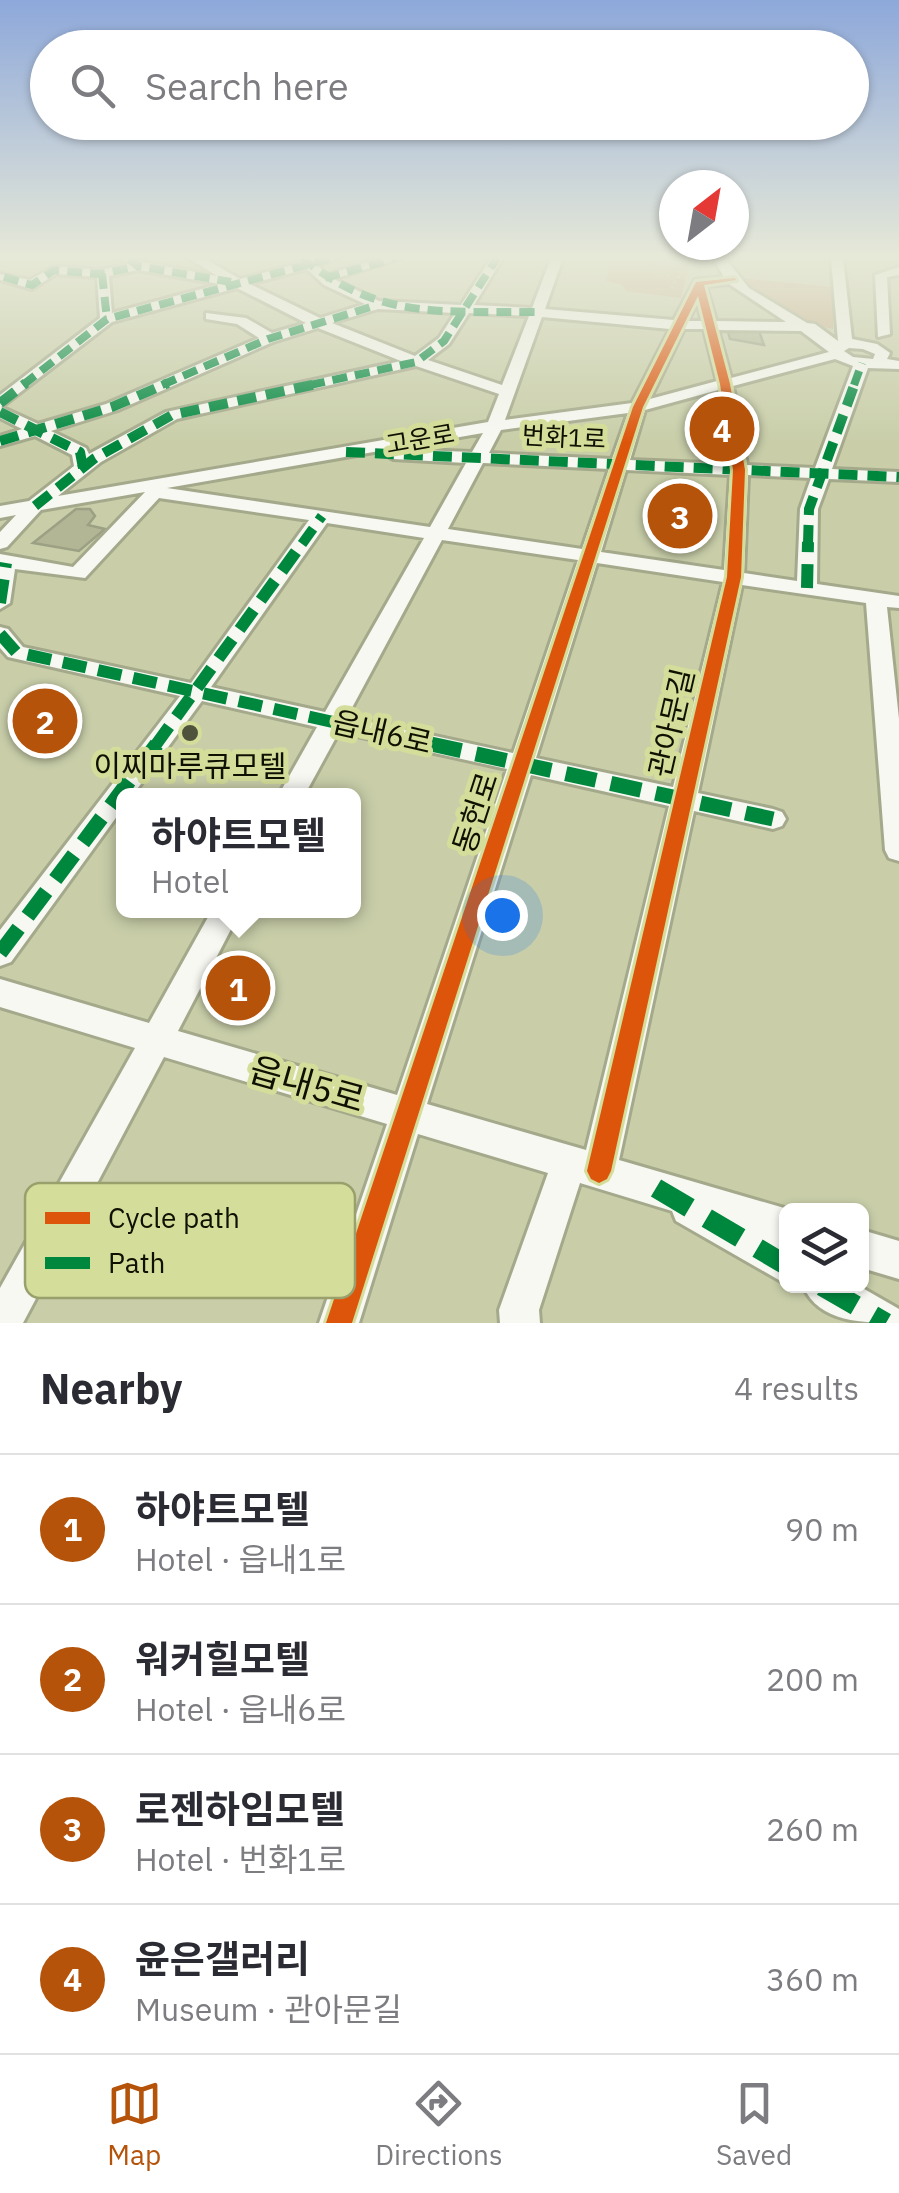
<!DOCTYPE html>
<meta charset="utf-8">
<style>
body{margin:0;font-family:"IBM Plex Sans","Noto Sans KR",sans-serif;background:#f2f2f3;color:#2b2b33}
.controls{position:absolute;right:30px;bottom:30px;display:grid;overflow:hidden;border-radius:15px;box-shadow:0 2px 8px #0004}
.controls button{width:90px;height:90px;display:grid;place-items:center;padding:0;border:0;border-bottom:2px solid #e1e1e2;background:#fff;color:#2b2b33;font:50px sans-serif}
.compass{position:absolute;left:659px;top:170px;width:90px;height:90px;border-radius:50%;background:#fff;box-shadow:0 2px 8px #0004;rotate:31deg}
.you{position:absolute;left:502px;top:915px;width:35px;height:35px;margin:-25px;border:8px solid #fff;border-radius:50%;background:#1a73e8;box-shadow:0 0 0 15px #1a73e833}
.badge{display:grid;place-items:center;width:65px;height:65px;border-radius:50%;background:#b45309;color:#fff;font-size:32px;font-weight:700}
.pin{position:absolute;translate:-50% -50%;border:5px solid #fff;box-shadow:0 2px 10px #0006}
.popup{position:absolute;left:116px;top:788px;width:245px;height:130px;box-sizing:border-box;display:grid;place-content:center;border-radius:15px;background:#fff;filter:drop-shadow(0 2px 8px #0005);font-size:32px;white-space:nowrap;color:#7c7c81}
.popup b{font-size:38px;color:#2b2b33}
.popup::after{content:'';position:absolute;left:50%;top:100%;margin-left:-20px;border:20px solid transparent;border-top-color:#fff}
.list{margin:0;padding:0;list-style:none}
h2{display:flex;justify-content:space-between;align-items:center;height:130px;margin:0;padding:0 40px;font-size:42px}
h2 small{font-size:32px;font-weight:400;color:#7c7c81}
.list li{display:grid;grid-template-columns:65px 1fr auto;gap:30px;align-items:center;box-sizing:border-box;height:150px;padding:0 40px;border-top:2px solid #e1e1e2}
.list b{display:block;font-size:38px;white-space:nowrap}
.list p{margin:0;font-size:32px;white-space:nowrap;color:#7c7c81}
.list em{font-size:32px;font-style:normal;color:#7c7c81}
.icon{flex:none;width:55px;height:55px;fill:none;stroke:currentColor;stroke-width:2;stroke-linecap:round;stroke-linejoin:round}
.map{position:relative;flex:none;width:899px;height:1323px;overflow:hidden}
.search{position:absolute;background:#fff;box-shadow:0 2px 8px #0004;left:30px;right:30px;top:30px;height:110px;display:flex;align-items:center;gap:25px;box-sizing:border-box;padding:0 35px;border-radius:55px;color:#7c7c81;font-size:38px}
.sheet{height:730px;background:#fff}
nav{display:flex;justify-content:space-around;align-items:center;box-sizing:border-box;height:140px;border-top:2px solid #e1e1e2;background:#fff;font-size:28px;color:#7c7c81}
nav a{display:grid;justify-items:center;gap:5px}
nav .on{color:#b45309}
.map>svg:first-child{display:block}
.green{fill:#cab08d}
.building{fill:#b2b694;stroke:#9ca084;stroke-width:2.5}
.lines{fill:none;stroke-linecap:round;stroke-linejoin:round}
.minor-casing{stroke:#a5a98b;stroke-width:6}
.path{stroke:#d0d1c6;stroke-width:2.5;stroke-dasharray:1 5;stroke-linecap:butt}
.minor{fill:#f7f8f2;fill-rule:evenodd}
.quiet-far4{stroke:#00873e;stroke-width:8;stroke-dasharray:15 8;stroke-linecap:butt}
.quiet-far3{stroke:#00873e;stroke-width:10;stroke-dasharray:19 10;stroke-linecap:butt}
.quiet-far2{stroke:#00873e;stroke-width:12;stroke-dasharray:24 12;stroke-linecap:butt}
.quiet-far1{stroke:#00873e;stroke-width:15;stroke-dasharray:31 15;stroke-linecap:butt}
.quiet{stroke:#00873e;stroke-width:20;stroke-dasharray:39 20;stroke-linecap:butt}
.cycleway-casing{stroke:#d4dd9a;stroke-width:6}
.cycleway{fill:#dd550b;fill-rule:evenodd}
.poi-dot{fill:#50533b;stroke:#d4dd9a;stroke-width:4}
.labels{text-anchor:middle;stroke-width:10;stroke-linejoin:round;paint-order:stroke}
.far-street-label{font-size:25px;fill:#0f1100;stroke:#d4dd9a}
.street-label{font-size:30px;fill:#0f1100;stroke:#d4dd9a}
.poi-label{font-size:30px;fill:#0f1100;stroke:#d4dd9a}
.near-street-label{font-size:35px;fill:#0f1100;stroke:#d4dd9a}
.key{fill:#d4dd9a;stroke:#99a06c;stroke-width:2.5}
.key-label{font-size:28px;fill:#0f1100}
</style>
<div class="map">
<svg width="899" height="1323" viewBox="0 0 899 1323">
<rect width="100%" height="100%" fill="#c9cea9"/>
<g class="green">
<path d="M598 258 690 264 681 298 626 291 622 285 606 281 610 266Z"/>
<path d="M741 278 833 287V329C801 323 763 301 741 278Z"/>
</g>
<g class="building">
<path d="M733 330 759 331 764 345 730 339 728 332Z"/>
<path d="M76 509H90L95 516 88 525 105 529 79 551 33 543Z"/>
</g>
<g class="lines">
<defs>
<g id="minor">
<path d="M122 258 217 276 189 258H204L240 279 300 263 296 258H338L318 266 327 274 383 258H402L334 279 379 301 461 305 491 258H503L474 305 532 308 551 258H563L545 309 674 320 695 280 724 277 713 258H725L749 288 807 323 815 324 838 341 831 258H843L852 339 877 344 890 353 887 359 899 361V369L868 368 832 469 899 472V482L829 479 818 509 817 584 899 596V608L887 607 899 719V861L889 858 885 850 866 603 742 585 698 793 773 809 782 812 786 819 782 826 773 829 694 811 619 1160 791 1210H786V1284L676 1221 672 1211 580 1183 539 1310 540 1323H500L499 1310 548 1173 418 1134 359 1323H319L387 1124 164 1057 23 1323H0V1288L135 1048 0 1007V979L149 1023 212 910H241L178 1031 397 1095 507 769 339 732 304 796H278L317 727 202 701 132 796H123V808L11 962 0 966V930L180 696 8 657 0 648V627L8 629 23 647 191 683 309 520 159 498 85 578 15 569 10 603 0 609V554L73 567 145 492 41 510 7 547 0 549V532L16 515 0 518V506L29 501 74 466 72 455 35 436 0 446V436L22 429 0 418V395L100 318 97 277 56 274 32 289 0 280V274L30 280 54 266 100 270 128 264ZM307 269 324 285 365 304 320 318 250 284ZM138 270 220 284 112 313 109 276ZM729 284 786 322 716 321 706 286ZM237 288 306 323 272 333 246 318 206 313V319L237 324 259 338 106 404 38 424 1 407 112 322ZM697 302 702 321H688ZM378 309 455 313 439 338 415 356 332 323ZM469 313 529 316 502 385 428 360 449 344ZM542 317 670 329 632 403 505 420ZM318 328 401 361 166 412 89 454 86 448 51 431 118 410 273 342ZM684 329H704L717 381 650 399ZM718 330 801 331 829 352 731 378ZM849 348 863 349 875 354 873 359 853 357 844 351ZM835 359 853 366 815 468 747 465 733 386ZM416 366 499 394 488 422 58 496 101 462 177 419ZM718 390 729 464 630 460 645 410ZM628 413 612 459 489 453 501 430ZM483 433 472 452 393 449 384 454 393 459 466 463 430 527 167 488ZM483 463 609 469 582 549 448 529ZM626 470 730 475 724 570 601 552ZM748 475 811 478 800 509 797 581 744 573ZM327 523 424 538 325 712 211 687ZM442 540 578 560 513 753 347 717ZM597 563 723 582 673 787 536 758ZM531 775 669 806 586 1150 427 1104Z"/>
<path d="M899 267V275L887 277 890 334 878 337 875 275Z"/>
<path d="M862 1230 899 1241V1279L862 1268Z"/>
<path d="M803 1286H859L899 1309V1323C864 1323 819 1323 803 1286Z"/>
</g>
</defs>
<use href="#minor" class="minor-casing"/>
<g class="path">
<path d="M624 258 635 259 654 273 687 278"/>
<path d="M672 288 682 269"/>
<path d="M718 301 740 300"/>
</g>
<use href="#minor" class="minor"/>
<g class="quiet-far4">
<path d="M302 258C379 320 442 311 535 312"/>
<path d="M129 259 138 266 231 282"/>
<path d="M102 274 107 319"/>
<path d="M4 277 32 285 54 270 100 274 138 266"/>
<path d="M325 278 396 258"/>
<path d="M23 385 107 319 332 258"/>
<path d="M162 385 268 339 377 305"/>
<path d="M310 385 416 362 444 341 497 258"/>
<path d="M854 385 862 363"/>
</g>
<g class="quiet-far3">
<path d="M0 403 26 383"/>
<path d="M0 412 80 452 83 468"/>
<path d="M0 441 112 407 168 383"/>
<path d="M346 452 899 477"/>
<path d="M35 506 95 458 172 415 321 383"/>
<path d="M302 544 322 516"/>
<path d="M808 544 809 509 855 383"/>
</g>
<g class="quiet-far2">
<path d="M807 588 808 542"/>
<path d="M0 603 6 563"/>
<path d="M0 634 16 652 442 746"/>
<path d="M155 746 303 542"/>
</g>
<g class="quiet-far1">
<path d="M431 744 773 819"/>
<path d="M0 953 157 744"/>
</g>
<g class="quiet">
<path d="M656 1188 786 1265"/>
<path d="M822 1286 886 1323"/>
</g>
<defs>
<path id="cycleway" d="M735 278 736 280 704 285 730 384 745 470 741 577 611 1171 607 1179 599 1183 591 1179 587 1171 727 577 733 470 720 384 698 296 643 407 352 1323H326L633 407 696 282Z"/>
</defs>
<use href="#cycleway" class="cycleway-casing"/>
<use href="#cycleway" class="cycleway"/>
</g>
<linearGradient id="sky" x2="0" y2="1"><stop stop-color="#8da8da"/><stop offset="0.58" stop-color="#e7e9d8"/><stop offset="1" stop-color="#e7e9d8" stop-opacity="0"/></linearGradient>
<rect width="899" height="443" fill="url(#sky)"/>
<circle class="poi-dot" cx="190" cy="733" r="10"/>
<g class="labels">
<g class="far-street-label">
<text transform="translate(564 437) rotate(3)" y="9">번화1로</text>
<text transform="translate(420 439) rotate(-10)" y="9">고운로</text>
</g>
<g class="street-label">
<text transform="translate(672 723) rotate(-77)" y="10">관아문길</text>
<text transform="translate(382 733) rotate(13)" y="10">읍내6로</text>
<text transform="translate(476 813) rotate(-72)" y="10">동헌로</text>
</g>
<g class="poi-label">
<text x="190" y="777">이찌마루큐모텔</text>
</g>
<g class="near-street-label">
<text transform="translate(307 1085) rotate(16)" y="12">읍내5로</text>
</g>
</g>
<rect x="25" y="1183" width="330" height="115" rx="15" class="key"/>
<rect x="45" y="1212" width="45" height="12" fill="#dd550b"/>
<rect x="45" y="1257" width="45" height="12" fill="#00873e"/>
<g class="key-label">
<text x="108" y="1228">Cycle path</text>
<text x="108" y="1273">Path</text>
</g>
</svg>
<div class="controls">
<button><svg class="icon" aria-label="layers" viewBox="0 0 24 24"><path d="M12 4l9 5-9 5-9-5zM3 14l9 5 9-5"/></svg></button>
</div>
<svg class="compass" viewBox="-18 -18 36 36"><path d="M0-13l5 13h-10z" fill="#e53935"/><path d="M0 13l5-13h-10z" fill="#7c7c81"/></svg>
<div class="you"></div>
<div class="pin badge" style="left:238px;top:988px">1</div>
<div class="popup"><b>하야트모텔</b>Hotel</div>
<div class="pin badge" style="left:45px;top:721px">2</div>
<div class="pin badge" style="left:680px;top:516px">3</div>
<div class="pin badge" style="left:722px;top:429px">4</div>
<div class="search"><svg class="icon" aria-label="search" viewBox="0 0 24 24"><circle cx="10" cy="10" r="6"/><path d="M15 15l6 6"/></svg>Search here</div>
</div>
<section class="sheet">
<h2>Nearby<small>4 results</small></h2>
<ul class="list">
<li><span class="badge">1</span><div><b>하야트모텔</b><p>Hotel · 읍내1로</p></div><em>90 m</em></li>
<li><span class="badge">2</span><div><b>워커힐모텔</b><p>Hotel · 읍내6로</p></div><em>200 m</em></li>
<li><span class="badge">3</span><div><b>로젠하임모텔</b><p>Hotel · 번화1로</p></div><em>260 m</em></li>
<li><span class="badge">4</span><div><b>윤은갤러리</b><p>Museum · 관아문길</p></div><em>360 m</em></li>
</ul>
</section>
<nav>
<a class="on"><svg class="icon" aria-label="map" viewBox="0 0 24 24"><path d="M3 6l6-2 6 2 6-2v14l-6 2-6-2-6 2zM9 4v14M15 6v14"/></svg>Map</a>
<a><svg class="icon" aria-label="directions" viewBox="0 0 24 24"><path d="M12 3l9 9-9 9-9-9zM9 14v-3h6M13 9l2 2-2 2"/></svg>Directions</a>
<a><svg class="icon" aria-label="saved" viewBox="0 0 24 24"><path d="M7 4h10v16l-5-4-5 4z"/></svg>Saved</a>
</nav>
